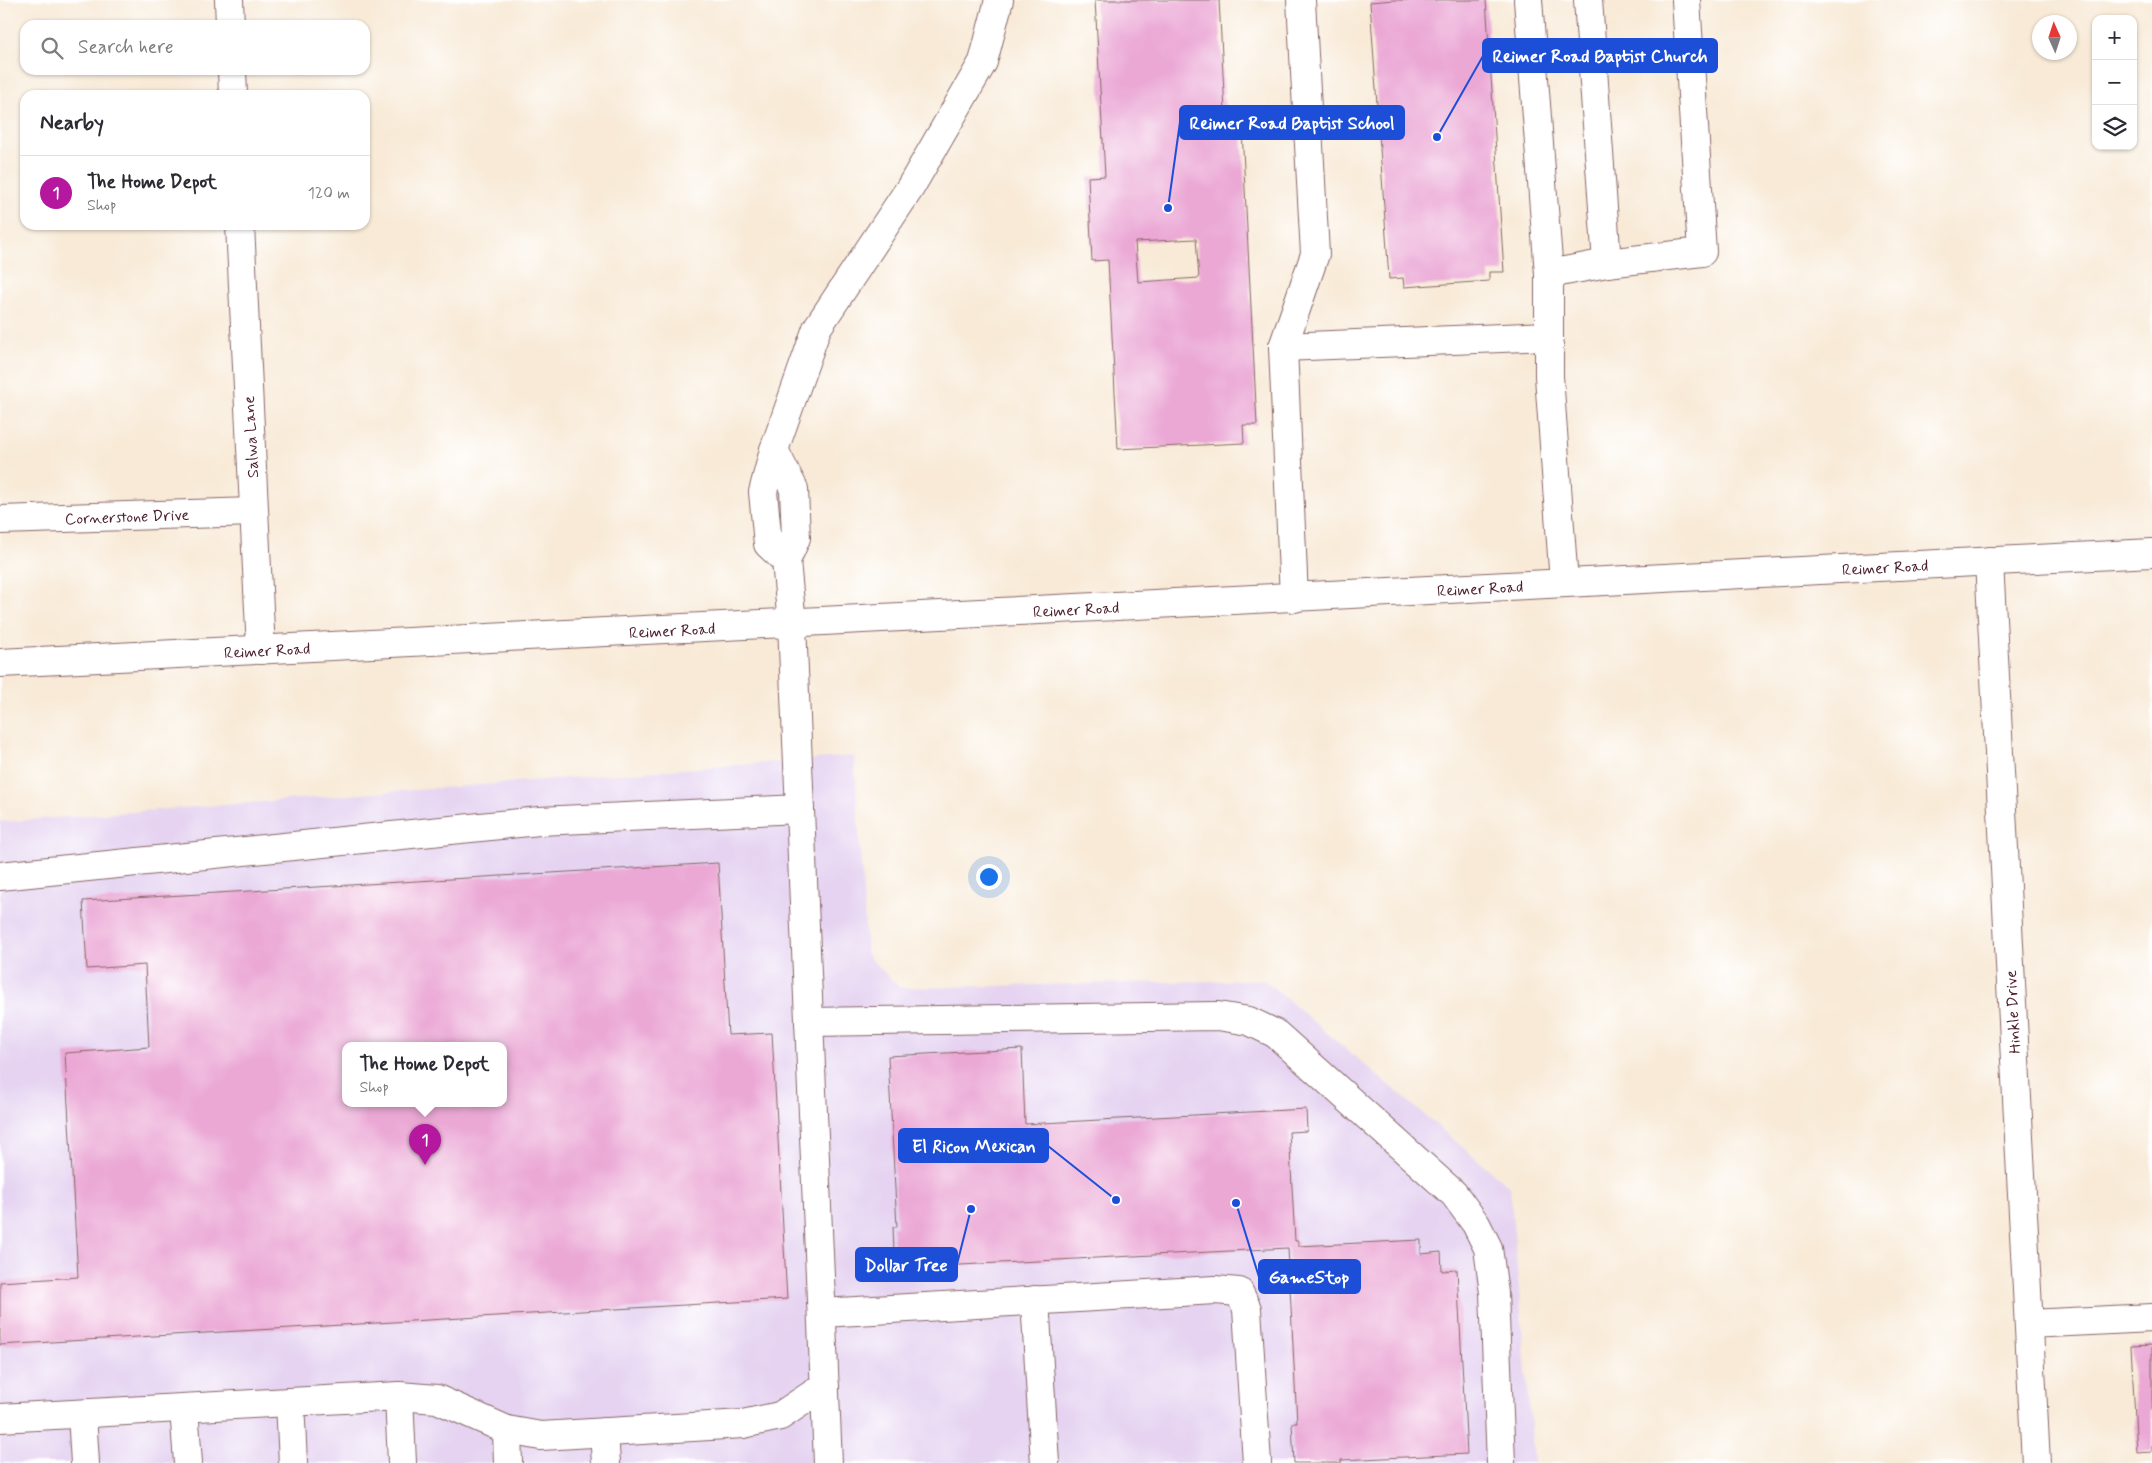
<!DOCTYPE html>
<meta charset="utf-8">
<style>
body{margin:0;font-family:Mynerve,sans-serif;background:#f7f7f7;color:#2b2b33}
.controls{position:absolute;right:15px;top:15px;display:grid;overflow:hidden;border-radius:10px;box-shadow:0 1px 4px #0004}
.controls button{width:45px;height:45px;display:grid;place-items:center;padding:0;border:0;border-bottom:1px solid #e1e1e2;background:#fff;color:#2b2b33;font:25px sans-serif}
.compass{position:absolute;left:2032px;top:15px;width:45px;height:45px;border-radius:50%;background:#fff;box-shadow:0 1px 4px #0004;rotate:357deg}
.you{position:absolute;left:988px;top:876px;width:18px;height:18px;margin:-12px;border:4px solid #fff;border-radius:50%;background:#1a73e8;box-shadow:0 0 0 8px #1a73e833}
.badge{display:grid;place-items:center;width:32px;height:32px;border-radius:50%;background:#b5179e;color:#fff;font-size:16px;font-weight:700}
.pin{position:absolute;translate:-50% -41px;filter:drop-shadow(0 1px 2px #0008)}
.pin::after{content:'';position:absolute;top:26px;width:18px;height:15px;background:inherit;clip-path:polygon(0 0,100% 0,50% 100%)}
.popup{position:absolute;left:342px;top:1042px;width:165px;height:65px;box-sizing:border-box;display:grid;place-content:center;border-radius:10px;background:#fff;filter:drop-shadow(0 1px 4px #0005);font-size:16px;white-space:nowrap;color:#7c7c81}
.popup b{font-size:19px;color:#2b2b33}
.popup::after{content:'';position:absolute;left:50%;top:100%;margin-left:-10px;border:10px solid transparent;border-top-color:#fff}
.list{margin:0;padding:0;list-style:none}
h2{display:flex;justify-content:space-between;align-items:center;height:65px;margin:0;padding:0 20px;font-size:21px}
h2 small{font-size:16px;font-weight:400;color:#7c7c81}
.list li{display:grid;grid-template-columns:32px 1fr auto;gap:15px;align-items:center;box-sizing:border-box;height:75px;padding:0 20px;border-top:1px solid #e1e1e2}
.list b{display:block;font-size:19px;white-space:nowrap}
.list p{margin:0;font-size:16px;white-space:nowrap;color:#7c7c81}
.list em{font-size:16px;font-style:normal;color:#7c7c81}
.icon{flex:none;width:28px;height:28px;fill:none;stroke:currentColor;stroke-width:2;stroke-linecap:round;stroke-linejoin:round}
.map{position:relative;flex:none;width:2152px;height:1463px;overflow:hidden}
.search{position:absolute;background:#fff;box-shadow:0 1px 4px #0004;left:20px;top:20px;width:350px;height:55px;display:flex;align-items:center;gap:12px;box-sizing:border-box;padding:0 18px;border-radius:15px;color:#7c7c81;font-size:19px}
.panel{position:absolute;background:#fff;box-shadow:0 1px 4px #0004;left:20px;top:90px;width:350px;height:140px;border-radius:15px}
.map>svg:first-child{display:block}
.built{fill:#e5d3f1;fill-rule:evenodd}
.building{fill:#eba8d5;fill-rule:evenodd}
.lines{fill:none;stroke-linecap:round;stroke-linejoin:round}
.minor-casing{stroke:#876667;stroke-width:30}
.minor{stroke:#fff;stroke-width:28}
.labels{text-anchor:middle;stroke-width:4;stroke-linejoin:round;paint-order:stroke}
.street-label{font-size:16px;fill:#4a1f2b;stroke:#fff}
.leader{fill:none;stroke:#1d4ed8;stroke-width:2}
.callout-dot{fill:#1d4ed8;stroke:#fff;stroke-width:2}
.callout{fill:#1d4ed8;stroke:#1d4ed8;stroke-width:2}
.callout-label{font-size:18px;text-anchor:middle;font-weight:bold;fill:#fff}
</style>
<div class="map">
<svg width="2152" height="1463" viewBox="0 0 2152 1463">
<rect width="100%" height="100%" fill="#fff"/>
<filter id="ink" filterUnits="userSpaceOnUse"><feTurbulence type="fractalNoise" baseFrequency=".02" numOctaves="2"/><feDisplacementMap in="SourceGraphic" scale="10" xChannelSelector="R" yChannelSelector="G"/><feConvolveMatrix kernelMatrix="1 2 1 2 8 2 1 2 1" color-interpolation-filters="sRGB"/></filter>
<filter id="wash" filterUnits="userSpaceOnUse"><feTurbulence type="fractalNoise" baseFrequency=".0096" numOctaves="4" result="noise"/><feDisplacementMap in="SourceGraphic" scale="20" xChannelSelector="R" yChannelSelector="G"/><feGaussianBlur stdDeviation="1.12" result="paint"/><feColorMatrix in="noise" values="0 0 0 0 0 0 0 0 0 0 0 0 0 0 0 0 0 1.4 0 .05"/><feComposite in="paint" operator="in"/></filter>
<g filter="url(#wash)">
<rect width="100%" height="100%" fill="#f8ead7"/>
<path class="built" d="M854 756 867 955 900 988 1264 980 1510 1187 1534 1463H0V822ZM346 1046H504V1104H346Z"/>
<g id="blocks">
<g class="building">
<path d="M1095 0H1219L1225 111 1241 110 1257 425H1243L1244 443 1118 449 1108 260 1092 261 1088 177 1105 176ZM1196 239 1199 278 1138 282 1135 242Z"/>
<path d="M1394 0H1486L1504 272H1489V281L1404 287 1403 278 1389 279 1370 2Z"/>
<path d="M718 863 728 1035 772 1033 787 1299 0 1345V1282L78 1277 65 1053 149 1047 145 965 87 969 83 901ZM346 1046H504V1104H346Z"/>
<path d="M1022 1049 1025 1124 1306 1109 1307 1131 1289 1132 1295 1241H1298V1246L1421 1240V1254L1441 1252 1442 1271 1457 1270 1467 1454 1341 1460V1463H1294L1292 1423H1297L1288 1248 941 1266V1273L895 1276 893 1227H897L888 1056Z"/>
<path d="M2152 1345V1452L2137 1453 2131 1346Z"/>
</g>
</g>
</g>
<g filter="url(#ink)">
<use href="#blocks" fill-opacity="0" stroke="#876667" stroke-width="1"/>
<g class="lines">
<defs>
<g id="minor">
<path d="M229 0 230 25"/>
<path d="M1528 0 1549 274"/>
<path d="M1588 0 1607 263"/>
<path d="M232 70 233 95"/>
<path d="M240 225 261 650"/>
<path d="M1283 347 1548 336"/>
<path d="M774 450 794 489 796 538 786 561"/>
<path d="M0 520 254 512"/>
<path d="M1989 561 2036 1463"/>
<path d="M1564 583 1549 376V274L1607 263 1702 252 1686 0"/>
<path d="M1294 598 1283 347 1315 254 1301 0"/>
<path d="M0 663 2152 553"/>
<path d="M0 876 539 821 800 809"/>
<path d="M809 1022 1218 1016 1249 1021 1276 1034 1454 1194 1476 1224 1488 1248 1494 1293 1501 1463"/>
<path d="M1035 1300 1045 1463"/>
<path d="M822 1313 1215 1290 1239 1292 1247 1309 1257 1463"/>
<path d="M2029 1324 2152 1318"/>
<path d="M399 1396 402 1463"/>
<path d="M290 1402 293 1463"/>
<path d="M184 1408 188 1463"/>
<path d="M82 1414 85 1463"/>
<path d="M0 1418 399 1396 437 1399 507 1430 541 1436 743 1424 780 1416 825 1386"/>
<path d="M507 1430 508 1463"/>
<path d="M604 1432 606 1463"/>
<path d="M828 1463 792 624 786 561 768 544 763 492 774 450 817 328 910 188 983 62 999 0"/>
</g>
</defs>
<use href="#minor" class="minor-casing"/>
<use href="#minor" class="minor"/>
</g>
</g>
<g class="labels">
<g class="street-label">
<text transform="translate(250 437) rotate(-93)" y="6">Salwa Lane</text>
<text transform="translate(127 516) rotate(-2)" y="6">Cornerstone Drive</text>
<text transform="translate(1885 567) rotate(-3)" y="6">Reimer Road</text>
<text transform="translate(1480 588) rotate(-3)" y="6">Reimer Road</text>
<text transform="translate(1076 609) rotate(-3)" y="6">Reimer Road</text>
<text transform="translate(672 630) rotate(-3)" y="6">Reimer Road</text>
<text transform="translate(267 650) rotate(-3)" y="6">Reimer Road</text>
<text transform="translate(2012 1012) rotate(-93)" y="6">Hinkle Drive</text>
</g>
</g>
<path class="leader" d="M1437 137L1483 56M1168 208L1180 122M1116 1200L1048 1146M971 1209L957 1264M1236 1203L1259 1277"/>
<g class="callout-dot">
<circle cx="1437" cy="137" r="5"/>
<circle cx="1168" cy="208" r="5"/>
<circle cx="1116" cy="1200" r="5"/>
<circle cx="971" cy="1209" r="5"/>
<circle cx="1236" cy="1203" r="5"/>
</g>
<g class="callout">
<rect x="1483" y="39" width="234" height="33" rx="5"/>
<rect x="1180" y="106" width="224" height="33" rx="5"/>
<rect x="899" y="1129" width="149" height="33" rx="5"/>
<rect x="856" y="1248" width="101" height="33" rx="5"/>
<rect x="1259" y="1260" width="101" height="33" rx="5"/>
</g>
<g class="callout-label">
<text x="1600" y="62">Reimer Road Baptist Church</text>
<text x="1292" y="129">Reimer Road Baptist School</text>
<text x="974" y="1152">El Ricon Mexican</text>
<text x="906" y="1271">Dollar Tree</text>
<text x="1309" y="1283">GameStop</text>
</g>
</svg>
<div class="controls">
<button>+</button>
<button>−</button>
<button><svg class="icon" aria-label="layers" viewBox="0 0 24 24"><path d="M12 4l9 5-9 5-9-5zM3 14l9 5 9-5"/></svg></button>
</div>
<svg class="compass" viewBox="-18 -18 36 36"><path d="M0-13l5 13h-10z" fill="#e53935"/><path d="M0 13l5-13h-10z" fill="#7c7c81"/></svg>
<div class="you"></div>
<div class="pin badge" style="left:425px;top:1165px">1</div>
<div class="popup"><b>The Home Depot</b>Shop</div>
<div class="search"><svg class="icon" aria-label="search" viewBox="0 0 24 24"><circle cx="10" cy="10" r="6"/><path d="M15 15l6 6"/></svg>Search here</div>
<section class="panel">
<h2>Nearby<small></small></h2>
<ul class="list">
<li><span class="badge">1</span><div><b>The Home Depot</b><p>Shop</p></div><em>120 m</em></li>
</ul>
</section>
</div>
